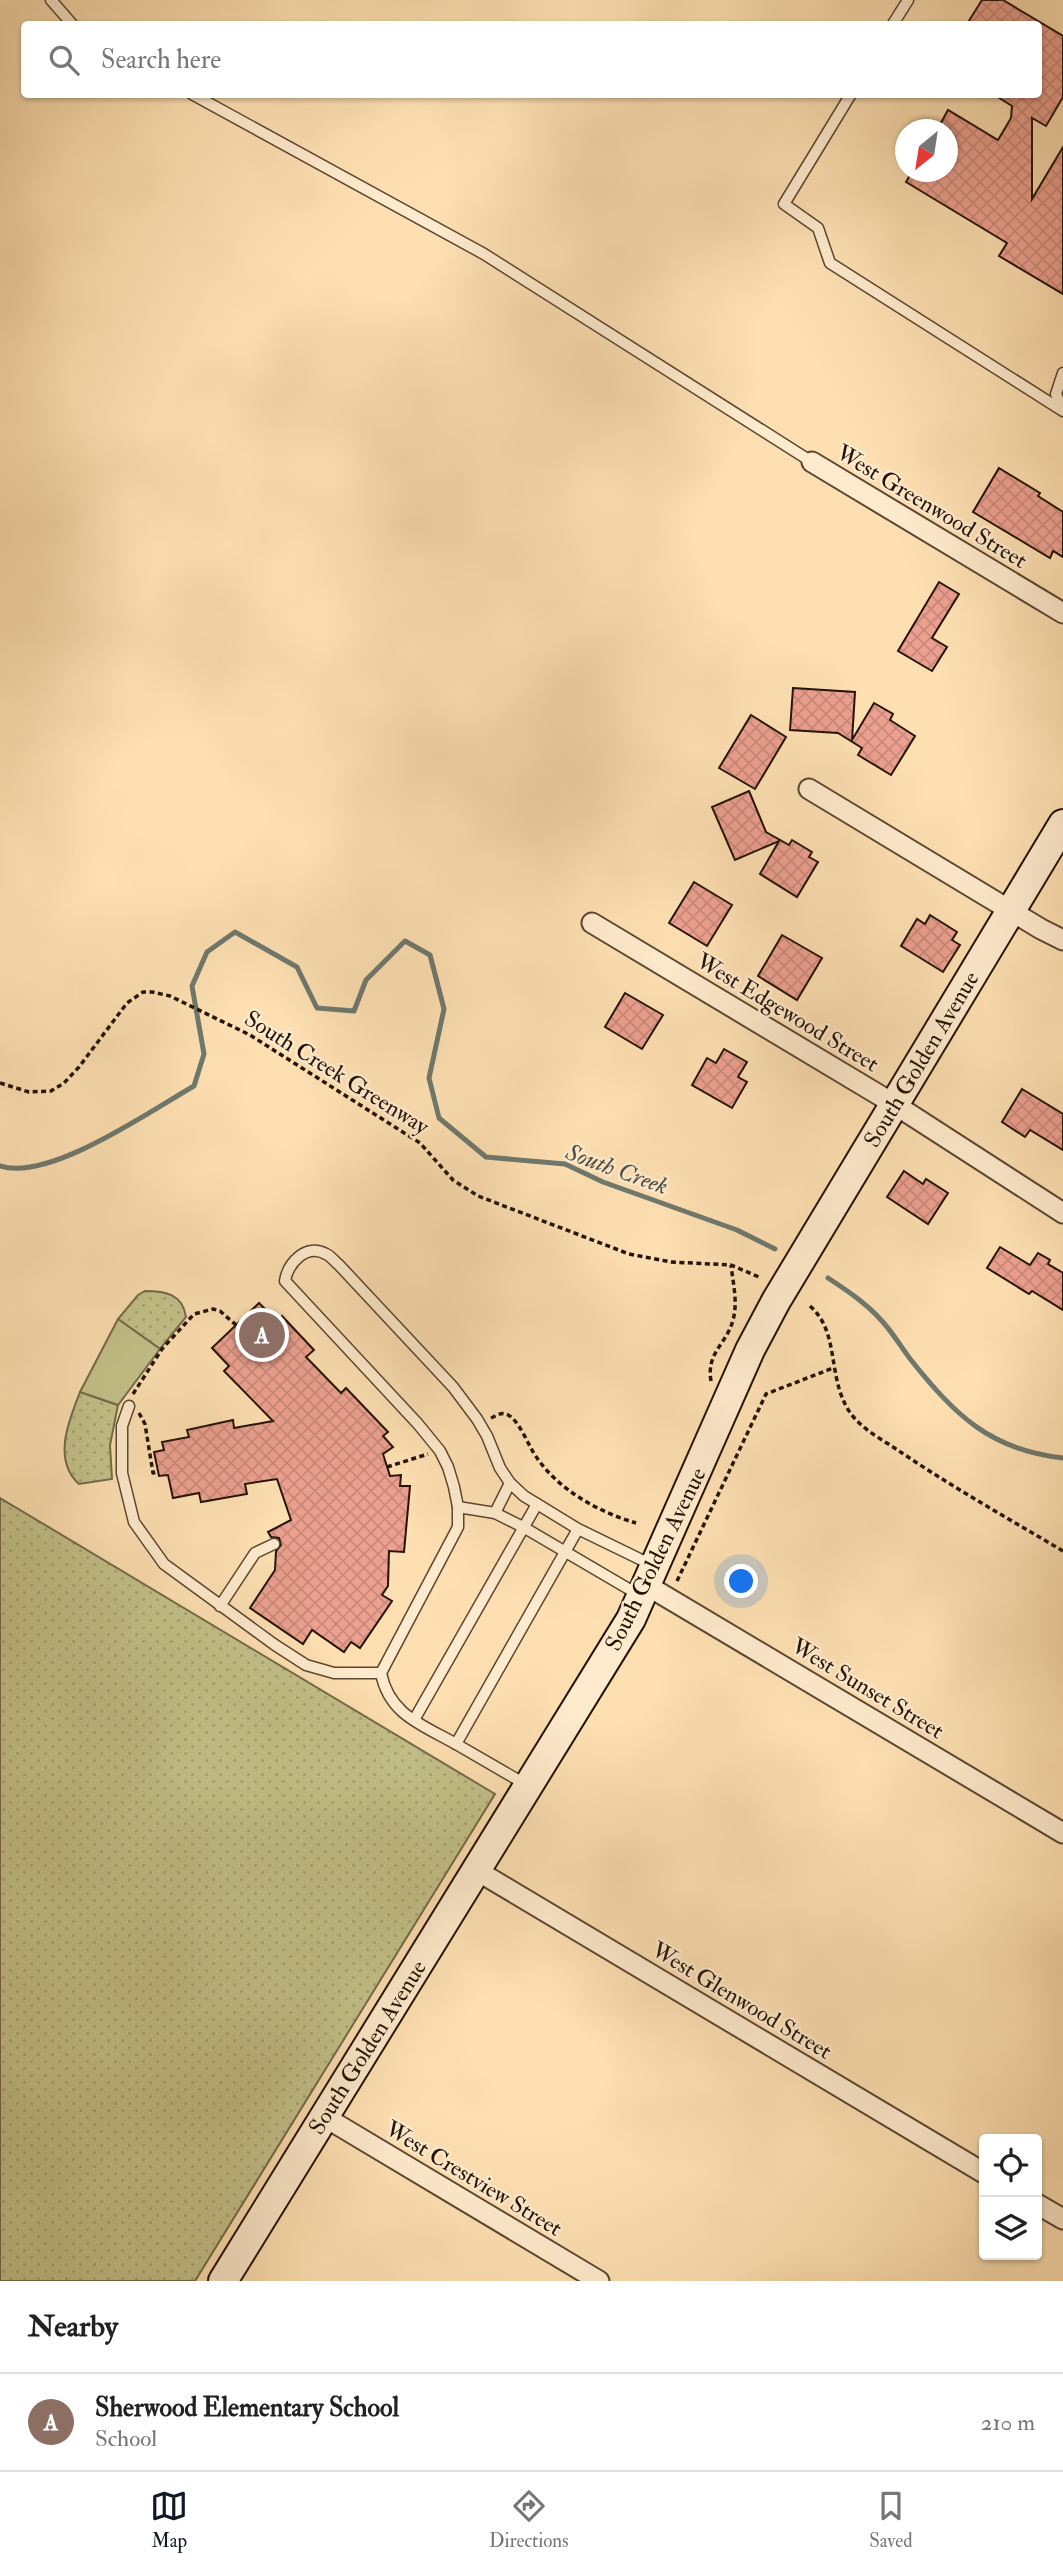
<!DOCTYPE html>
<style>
body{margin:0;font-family:"IM FELL Double Pica",serif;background:#f2f2f2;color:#222}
.controls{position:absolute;right:21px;bottom:21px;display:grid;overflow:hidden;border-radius:7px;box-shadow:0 2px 5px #0004}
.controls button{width:63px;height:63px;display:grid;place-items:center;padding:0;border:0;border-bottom:2px solid #e0e0e0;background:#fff;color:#222;font:35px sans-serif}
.compass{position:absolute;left:895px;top:119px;width:63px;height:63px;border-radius:50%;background:#fff;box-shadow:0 2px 5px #0004;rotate:210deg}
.you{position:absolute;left:742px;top:1582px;width:24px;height:24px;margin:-18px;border:5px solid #fff;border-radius:50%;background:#1a73e8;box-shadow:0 0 0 10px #1a73e833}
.badge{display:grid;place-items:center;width:46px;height:46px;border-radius:50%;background:#111827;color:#fff;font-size:23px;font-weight:700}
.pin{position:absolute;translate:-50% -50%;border:4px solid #fff;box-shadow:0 2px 7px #0006}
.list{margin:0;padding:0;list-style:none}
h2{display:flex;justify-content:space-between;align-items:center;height:91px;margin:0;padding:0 28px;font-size:30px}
h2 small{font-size:23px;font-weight:400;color:#767676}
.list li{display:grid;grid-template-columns:46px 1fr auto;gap:21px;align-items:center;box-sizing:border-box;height:98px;padding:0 28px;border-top:2px solid #e0e0e0}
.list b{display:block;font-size:26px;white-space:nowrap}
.list p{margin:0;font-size:23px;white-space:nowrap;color:#767676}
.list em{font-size:23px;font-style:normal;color:#767676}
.icon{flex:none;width:38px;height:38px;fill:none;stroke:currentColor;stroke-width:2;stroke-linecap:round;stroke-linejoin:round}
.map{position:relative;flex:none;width:1063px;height:2281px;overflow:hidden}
.search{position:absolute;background:#fff;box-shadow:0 2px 5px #0004;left:21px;right:21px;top:21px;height:77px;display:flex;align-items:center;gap:18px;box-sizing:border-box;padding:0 24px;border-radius:7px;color:#767676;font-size:26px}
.sheet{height:189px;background:#fff}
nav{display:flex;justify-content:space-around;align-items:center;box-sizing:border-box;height:98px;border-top:2px solid #e0e0e0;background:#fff;font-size:19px;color:#767676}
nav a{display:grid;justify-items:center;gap:4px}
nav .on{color:#111827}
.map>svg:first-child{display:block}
.grass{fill:url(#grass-dots);stroke:#746a48;stroke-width:2}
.pitch{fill:#c3c189;stroke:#746a48;stroke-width:2}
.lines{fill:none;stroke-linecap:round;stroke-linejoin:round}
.stream{stroke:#6f786e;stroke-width:5}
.building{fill:url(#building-cross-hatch);stroke:#241306;stroke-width:2}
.lane-casing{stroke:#5a4631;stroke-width:13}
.street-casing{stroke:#5a4631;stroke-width:23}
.secondary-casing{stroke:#241306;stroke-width:32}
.path{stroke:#241306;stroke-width:3.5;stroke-dasharray:5 3.5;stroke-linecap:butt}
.lane{stroke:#feeacc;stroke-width:10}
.street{stroke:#feeacc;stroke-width:19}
.secondary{stroke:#feeacc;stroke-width:28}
.labels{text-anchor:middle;stroke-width:5;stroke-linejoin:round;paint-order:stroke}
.street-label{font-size:23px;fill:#241306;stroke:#feeacc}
.water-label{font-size:24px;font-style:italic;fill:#504e43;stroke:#feeacc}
</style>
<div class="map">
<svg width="1063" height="2281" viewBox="0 0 1063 2281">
<defs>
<pattern id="grass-dots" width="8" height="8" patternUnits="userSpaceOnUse" patternTransform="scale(1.75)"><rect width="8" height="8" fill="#c3c189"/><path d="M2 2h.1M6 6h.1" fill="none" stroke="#a7a575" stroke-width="1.8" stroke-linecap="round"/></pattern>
<pattern id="building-cross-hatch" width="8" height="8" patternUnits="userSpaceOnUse" patternTransform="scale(1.75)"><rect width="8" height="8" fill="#eca08f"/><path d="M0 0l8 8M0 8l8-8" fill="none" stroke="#ca897a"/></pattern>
</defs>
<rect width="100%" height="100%" fill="#fddfb1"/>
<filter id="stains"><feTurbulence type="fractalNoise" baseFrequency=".00286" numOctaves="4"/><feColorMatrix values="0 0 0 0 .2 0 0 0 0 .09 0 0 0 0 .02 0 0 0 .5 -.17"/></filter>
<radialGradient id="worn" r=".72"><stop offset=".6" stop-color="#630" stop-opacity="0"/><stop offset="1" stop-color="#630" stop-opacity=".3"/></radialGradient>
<g class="grass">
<path d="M145 1291C165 1291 183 1294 186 1317L160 1349 118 1319 138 1295Z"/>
<path d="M80 1392 118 1405 110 1445 112 1479 79 1484C52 1460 69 1420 80 1392Z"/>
<path d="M0 1498 495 1794 195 2281H0Z"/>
</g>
<path class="pitch" d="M118 1319 160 1349 118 1405 80 1392Z"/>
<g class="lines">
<g class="stream">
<path d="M0 1166C49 1182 150 1111 194 1086L204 1054 192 986 207 952 235 932 297 967 317 1008 354 1011 366 980 405 941 430 955 444 1009 429 1078 439 1118 486 1157 565 1164 603 1182 737 1230 775 1249"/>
<path d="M828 1278C848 1291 867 1304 882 1321 893 1333 901 1347 911 1360 955 1415 990 1450 1063 1458"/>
</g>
</g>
<g class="building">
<path d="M982 0H1003L1063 36V97L1046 126 1032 118V199L1063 147V294L999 256 1007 243 906 182 912 172H948V130H937L948 110 998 140 1011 118 1012 106 993 94H1039V24H967Z"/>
<path d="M999 468 1040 493 1038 496 1063 512V557L1053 551 1050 558 973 512Z"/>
<path d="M939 582 959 594 932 638 947 647 932 671 898 651Z"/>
<path d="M793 688 855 692 852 740 874 703 893 714 890 720 915 736 891 775 858 755 862 748 838 733 790 730Z"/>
<path d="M751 715 786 737 755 789 719 768Z"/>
<path d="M749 791 766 832 789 845 792 840 812 852 809 857 818 862 797 897 760 874 779 841 735 860 712 807Z"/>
<path d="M694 882 732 905 707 946 669 923Z"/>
<path d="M930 915 957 932 952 940 960 945 943 972 901 946 917 919 925 924Z"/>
<path d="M782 935 822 958 797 1000 758 976Z"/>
<path d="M625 993 663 1015 642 1049 605 1027Z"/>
<path d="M724 1049 747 1062 738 1077 747 1082 732 1108 692 1085 707 1058 716 1063Z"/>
<path d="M1022 1089 1063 1114V1150L1030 1130 1025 1137 1002 1122Z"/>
<path d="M904 1171 923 1184 926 1179 948 1193 928 1224 887 1197Z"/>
<path d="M1000 1247 1030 1265 1038 1253 1050 1260 1048 1264 1063 1273V1310L1032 1291 1029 1294 987 1268Z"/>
<path d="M259 1303 277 1321 282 1316 314 1350 306 1357 341 1393 346 1388 388 1432 383 1436 393 1447 383 1454 390 1476 401 1475 400 1486H410L404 1552 389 1551 388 1586 382 1595 392 1601 360 1648 351 1642 344 1652 312 1630 303 1644 250 1608 275 1570 276 1551 281 1545 279 1538 271 1537 268 1532 291 1520 277 1479 245 1484 247 1494 201 1502 199 1493 173 1498 168 1475 159 1476 154 1452 164 1450 162 1442 189 1437 187 1430 233 1420 234 1428 273 1421 224 1371 229 1366 212 1348Z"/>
</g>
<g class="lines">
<defs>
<g id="lane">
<path d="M51 0 72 24"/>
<path d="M893 24 908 0"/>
<path d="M192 94 484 254 812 462"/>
<path d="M851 94 784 204 818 228 830 263 1060 409"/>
<path d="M1063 411 1056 394 1063 373"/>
<path d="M129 1406 122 1426V1473L134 1522 164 1564 275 1645 306 1665 334 1673H381"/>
<path d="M458 1507 495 1513 523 1527 639 1595"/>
<path d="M495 1513 510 1483"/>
<path d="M578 1529 456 1744C423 1725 389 1715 381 1673L458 1527V1507L454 1487 448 1467 440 1451 418 1424 285 1281C288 1263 306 1243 326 1254 331 1256 335 1262 339 1265L453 1387 477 1419 487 1436 500 1468 510 1483 524 1496 578 1529 652 1565"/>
<path d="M220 1606 255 1553 274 1544"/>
<path d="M414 1720 537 1504"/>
<path d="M456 1744 525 1784"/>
</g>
<g id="street">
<path d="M812 462 1063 613"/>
<path d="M809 789 1041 929 1063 940"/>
<path d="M592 923 894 1104 1063 1213"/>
<path d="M648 1586 1063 1833"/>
<path d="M476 1870 984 2173"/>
<path d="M323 2116 599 2281"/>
<path d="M1037 2204 1063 2219"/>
</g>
<path id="secondary" d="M223 2281 631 1619 750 1350 776 1301 1063 824"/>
</defs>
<use href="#lane" class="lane-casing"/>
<use href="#street" class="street-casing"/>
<use href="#secondary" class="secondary-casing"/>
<g class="path">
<path d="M0 1083 29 1092 51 1091 64 1083 79 1067 127 1003 143 992H152L170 996 250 1035 420 1143 453 1180 478 1196 629 1254 671 1262 731 1265 759 1277"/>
<path d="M810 1306C841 1333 826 1379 851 1414 864 1431 885 1441 902 1453 954 1488 1009 1519 1063 1551"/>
<path d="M711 1381C706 1352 727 1344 733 1320 738 1302 733 1283 731 1265"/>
<path d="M133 1394 162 1349 194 1314 213 1309 220 1311 236 1325"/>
<path d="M139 1413 145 1424 153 1473 158 1472"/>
<path d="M491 1418C496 1416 501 1412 506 1414 519 1418 529 1448 537 1458 560 1491 599 1512 636 1523"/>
<path d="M387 1467 428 1454"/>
<path d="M677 1581 766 1394 833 1368"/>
</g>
<use href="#lane" class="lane"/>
<use href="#street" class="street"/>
<use href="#secondary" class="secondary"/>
</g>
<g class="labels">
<g class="street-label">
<text transform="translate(932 506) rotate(31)" y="8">West Greenwood Street</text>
<text transform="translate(788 1012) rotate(31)" y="8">West Edgewood Street</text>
<text transform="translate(921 1059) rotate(-59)" y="8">South Golden Avenue</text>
<text transform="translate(337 1072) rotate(32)" y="8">South Creek Greenway</text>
<text transform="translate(655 1559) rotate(-64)" y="8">South Golden Avenue</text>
<text transform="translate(868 1688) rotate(31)" y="8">West Sunset Street</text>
<text transform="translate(742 2000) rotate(31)" y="8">West Glenwood Street</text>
<text transform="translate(367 2047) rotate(-58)" y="8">South Golden Avenue</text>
<text transform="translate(474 2178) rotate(31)" y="8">West Crestview Street</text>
</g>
<g class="water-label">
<text transform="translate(617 1169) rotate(20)" y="8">South Creek</text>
</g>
</g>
<rect width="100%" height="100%" filter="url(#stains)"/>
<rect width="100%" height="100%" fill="url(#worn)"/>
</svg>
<div class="controls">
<button><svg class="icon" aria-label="locate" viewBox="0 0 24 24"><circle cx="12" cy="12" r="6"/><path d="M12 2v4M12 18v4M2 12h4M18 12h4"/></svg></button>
<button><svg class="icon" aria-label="layers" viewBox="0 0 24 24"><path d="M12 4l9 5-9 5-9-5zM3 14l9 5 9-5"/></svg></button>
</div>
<svg class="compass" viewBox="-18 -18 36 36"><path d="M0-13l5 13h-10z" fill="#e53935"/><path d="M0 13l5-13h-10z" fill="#767676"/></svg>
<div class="you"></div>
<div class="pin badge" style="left:262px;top:1335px;background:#8d6e63">A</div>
<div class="search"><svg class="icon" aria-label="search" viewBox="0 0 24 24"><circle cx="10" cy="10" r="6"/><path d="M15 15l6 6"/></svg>Search here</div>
</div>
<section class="sheet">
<h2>Nearby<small></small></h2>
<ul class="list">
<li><span class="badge" style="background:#8d6e63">A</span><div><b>Sherwood Elementary School</b><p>School</p></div><em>210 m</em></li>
</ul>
</section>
<nav>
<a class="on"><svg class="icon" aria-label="map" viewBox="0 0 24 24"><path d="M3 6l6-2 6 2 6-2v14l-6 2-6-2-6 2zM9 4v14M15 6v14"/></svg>Map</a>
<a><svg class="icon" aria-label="directions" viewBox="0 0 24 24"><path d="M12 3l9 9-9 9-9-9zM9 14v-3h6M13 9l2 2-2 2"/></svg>Directions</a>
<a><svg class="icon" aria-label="saved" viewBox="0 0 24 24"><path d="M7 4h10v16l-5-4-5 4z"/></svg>Saved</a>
</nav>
